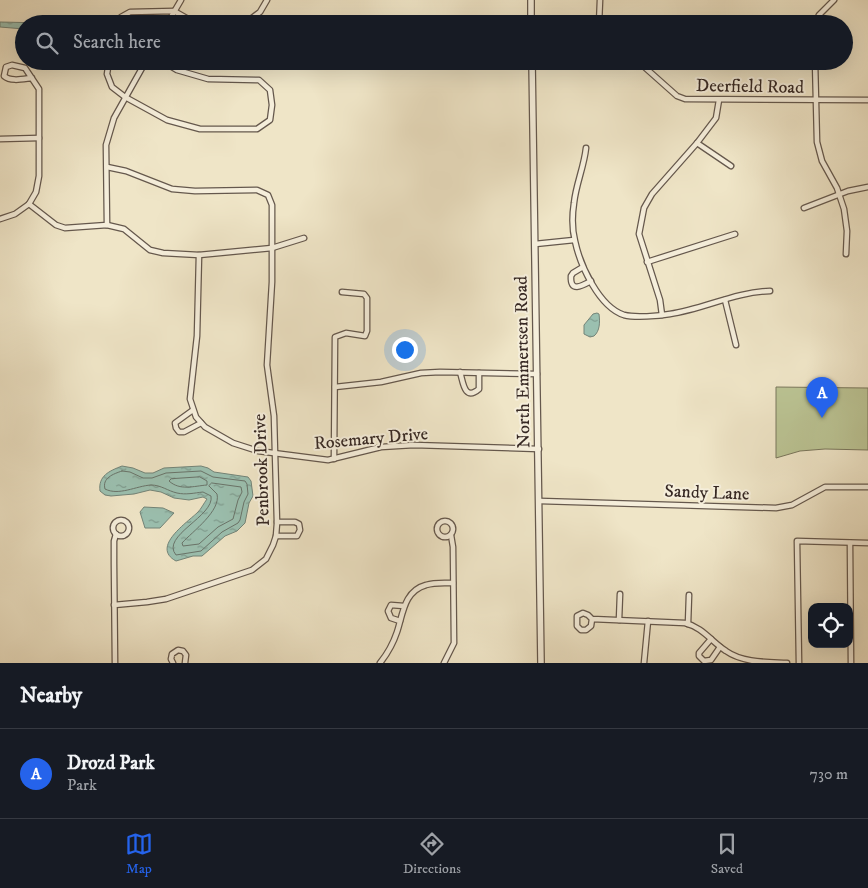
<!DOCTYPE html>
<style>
body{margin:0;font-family:"IM FELL DW Pica",serif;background:#20242c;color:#f1f3f6}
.controls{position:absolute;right:15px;bottom:15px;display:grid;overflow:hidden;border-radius:10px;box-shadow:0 5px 20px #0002}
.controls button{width:45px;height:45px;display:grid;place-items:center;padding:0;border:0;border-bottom:1px solid #363941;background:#171b24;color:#f1f3f6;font:25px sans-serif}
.you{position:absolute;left:404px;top:349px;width:18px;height:18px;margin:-12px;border:4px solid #fff;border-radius:50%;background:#1a73e8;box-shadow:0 0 0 8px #1a73e833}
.badge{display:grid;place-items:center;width:32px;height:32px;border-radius:50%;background:#2563eb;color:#fff;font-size:16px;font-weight:700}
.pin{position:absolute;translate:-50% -41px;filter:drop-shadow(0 1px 2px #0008)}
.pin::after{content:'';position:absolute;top:26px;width:18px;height:15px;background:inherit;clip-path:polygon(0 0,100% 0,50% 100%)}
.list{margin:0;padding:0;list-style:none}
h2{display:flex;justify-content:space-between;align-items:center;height:65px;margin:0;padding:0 20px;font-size:21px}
h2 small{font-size:16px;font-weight:400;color:#9ea1a6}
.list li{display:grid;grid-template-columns:32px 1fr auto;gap:15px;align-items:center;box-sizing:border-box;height:90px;padding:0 20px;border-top:1px solid #363941}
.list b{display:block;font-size:19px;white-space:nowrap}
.list p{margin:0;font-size:16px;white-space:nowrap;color:#9ea1a6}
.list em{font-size:16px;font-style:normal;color:#9ea1a6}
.icon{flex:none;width:28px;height:28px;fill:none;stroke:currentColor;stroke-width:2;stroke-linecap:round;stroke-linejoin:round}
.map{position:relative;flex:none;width:868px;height:663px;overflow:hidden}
.search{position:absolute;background:#171b24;box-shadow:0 5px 20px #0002;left:15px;right:15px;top:15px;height:55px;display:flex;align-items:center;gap:12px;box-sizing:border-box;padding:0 18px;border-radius:28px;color:#9ea1a6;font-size:19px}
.sheet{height:155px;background:#171b24}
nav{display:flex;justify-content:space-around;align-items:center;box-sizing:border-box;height:70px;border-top:1px solid #363941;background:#171b24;font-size:14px;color:#9ea1a6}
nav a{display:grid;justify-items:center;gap:2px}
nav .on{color:#2563eb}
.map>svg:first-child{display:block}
.green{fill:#bbc494;stroke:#79765c}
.water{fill:url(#water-ripples);stroke:#738478}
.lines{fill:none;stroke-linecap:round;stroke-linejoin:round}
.shore{stroke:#69746a;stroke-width:1}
.minor-casing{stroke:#65584d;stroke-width:7}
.tertiary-casing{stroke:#65584d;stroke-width:8}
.minor{stroke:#f5eedb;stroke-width:4.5}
.tertiary{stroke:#f5eedb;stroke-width:5.5}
.labels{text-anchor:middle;stroke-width:4;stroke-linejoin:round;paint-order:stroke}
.street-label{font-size:18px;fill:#372924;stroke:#f5eedb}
</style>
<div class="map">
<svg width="868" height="663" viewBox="0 0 868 663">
<defs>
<pattern id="water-ripples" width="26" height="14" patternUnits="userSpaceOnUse" patternTransform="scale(1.25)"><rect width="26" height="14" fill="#9bc0b0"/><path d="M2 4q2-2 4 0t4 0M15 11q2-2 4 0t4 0" fill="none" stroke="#7f9c8f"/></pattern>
</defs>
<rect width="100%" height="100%" fill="#efe5c7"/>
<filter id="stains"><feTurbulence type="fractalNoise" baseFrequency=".004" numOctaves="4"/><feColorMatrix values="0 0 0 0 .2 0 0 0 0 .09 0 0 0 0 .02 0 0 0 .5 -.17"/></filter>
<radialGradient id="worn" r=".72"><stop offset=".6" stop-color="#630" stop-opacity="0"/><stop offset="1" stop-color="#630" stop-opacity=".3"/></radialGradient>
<path class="green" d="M776 387 868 388V450L825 449 800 451 776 458Z"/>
<g class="water">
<path d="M0 22 46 23 48 24H24V29L0 27Z"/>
<path d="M597 313 599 314C600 322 600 331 594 336L590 337 584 334V325L593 314Z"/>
<path d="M122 466 133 468 145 473H153L164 468 201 466 208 468 214 472 248 477 251 481 253 496 249 503 245 523 237 531 225 536 202 556H193L176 561C150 547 188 522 198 512 201 509 204 503 207 499L203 497 189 500 174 498 161 492 150 490 134 494 111 496 105 495 100 491C98 476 109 471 122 466Z"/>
<path d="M144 507 163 508 174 513 160 528H145L140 512Z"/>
</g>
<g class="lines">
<g class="shore">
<path d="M122 471 130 472 143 478H152L166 473 201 471 213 477 245 481 247 484 248 494 244 502 240 520 238 523 222 532 201 551 176 555C160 536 215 516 211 496L203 492C194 493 186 495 177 493 168 491 161 485 151 485 136 486 119 496 105 489 102 478 113 474 122 471Z"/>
<path d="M200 477 207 481V485C194 486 180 491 169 481L171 479Z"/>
<path d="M212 483 241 487 242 492 238 500 233 519 218 527 199 544 183 546 182 543C193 531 221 511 217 494L209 486Z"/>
</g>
<defs>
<g id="minor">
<path d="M116 24 121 17 130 12 174 11 197 24"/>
<path d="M167 24 181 0"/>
<path d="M244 24 260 12 267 0"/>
<path d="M599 24 600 0"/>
<path d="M815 24 819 15 834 0"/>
<path d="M109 61 107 74 112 87 125 97 167 120 200 129H257L270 120 272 105 270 90 259 80 208 79 177 70 162 61"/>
<path d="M636 61 641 64 677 96 685 99 868 100"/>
<path d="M649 61 656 64 661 61"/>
<path d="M815 61 817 142 822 161 837 188 844 209 847 231 846 254"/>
<path d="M0 139 39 138"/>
<path d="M697 143 731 166"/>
<path d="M586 148C584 167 576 184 574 203 572 216 572 229 575 241 580 265 599 307 624 315 635 318 659 316 670 314 704 309 735 292 770 291"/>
<path d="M107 167 126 171 172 189 195 191 257 190 268 195 272 205V282L267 365 274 416 275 453 277 523 276 536 273 545 266 559 252 570 166 599 147 602 114 605"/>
<path d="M29 204 56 225 65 228 107 225 124 229 150 250 163 253 199 255 272 248 304 238"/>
<path d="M804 208 848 191 868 187"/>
<path d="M0 219 15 214 29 204 36 192 39 176V89L25 68 12 65 6 67 4 76C11 82 23 79 32 78"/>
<path d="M107 225 106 145 114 118 146 61"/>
<path d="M535 244 574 240"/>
<path d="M199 255 197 336 190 399 196 417 205 427 233 443 258 451 328 460 381 447 414 445 539 449"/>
<path d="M647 262 735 234"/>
<path d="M583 267 573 273 571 276C570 293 582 286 591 281"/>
<path d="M725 300 736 345"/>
<path d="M662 315 660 300 639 234 644 208 652 194 697 143 716 118 719 100"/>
<path d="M460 372C463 381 464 402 479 389V373"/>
<path d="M335 387 381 382 421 373 440 372 537 374"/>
<path d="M193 410 175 423 176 428 179 432H184L201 423"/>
<path d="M334 459 335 337 346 333 365 336 367 331V298L364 294 342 292"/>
<path d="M540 501 776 508 792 505 825 487H868"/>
<circle cx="121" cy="528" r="8"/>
<circle cx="445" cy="529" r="8"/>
<path d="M276 536H297L300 530 299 524 295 522H277"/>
<path d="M850 543 851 663"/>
<path d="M592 619 591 626 586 630H581L577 626V616L583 613 588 615 592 619 685 623C702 627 712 642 726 651 743 663 768 662 787 663"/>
<path d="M619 620 620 594"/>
<path d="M400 621 391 618 388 611 391 605 404 606"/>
<path d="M688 624 689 595"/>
<path d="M711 639 699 653V656L704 661 711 660 720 647"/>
<path d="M115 663 114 564V541L116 534"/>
<path d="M173 663 171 659 172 654 178 650 183 651 186 655 185 663"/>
<path d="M380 663C388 653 393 644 397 632 403 614 404 591 426 585 435 582 445 583 453 583"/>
<path d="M444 663 454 643 453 547 451 535"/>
<path d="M644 663 648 621"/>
<path d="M799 663 797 541 868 543"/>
</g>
<g id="tertiary">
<path d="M531 24V0"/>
<path d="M532 61 541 663"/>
</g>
</defs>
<use href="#minor" class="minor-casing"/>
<use href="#tertiary" class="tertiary-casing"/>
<use href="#minor" class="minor"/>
<use href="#tertiary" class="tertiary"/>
</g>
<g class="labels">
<g class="street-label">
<text transform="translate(750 86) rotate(1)" y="6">Deerfield Road</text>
<text transform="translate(522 362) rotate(-91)" y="6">North Emmertsen Road</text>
<text transform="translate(371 438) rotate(-5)" y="6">Rosemary Drive</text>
<text transform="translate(261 470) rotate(-92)" y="6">Penbrook Drive</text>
<text transform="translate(707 492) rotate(2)" y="6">Sandy Lane</text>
</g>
</g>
<rect width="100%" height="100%" filter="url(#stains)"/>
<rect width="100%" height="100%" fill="url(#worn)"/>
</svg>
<div class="controls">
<button><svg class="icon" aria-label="locate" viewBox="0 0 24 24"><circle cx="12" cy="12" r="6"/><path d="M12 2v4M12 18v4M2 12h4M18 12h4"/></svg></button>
</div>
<div class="you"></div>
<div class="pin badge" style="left:822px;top:418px">A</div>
<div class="search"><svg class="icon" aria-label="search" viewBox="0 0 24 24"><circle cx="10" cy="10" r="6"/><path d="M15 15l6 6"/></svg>Search here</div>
</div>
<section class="sheet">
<h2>Nearby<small></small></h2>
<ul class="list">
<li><span class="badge">A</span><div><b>Drozd Park</b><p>Park</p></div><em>730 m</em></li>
</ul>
</section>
<nav>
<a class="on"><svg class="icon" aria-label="map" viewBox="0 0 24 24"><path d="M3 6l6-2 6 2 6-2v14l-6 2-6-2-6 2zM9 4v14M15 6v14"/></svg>Map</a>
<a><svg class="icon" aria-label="directions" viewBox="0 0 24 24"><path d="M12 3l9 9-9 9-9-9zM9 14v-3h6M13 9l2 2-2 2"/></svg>Directions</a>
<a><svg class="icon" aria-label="saved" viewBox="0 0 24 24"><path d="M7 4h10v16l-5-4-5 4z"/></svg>Saved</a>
</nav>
